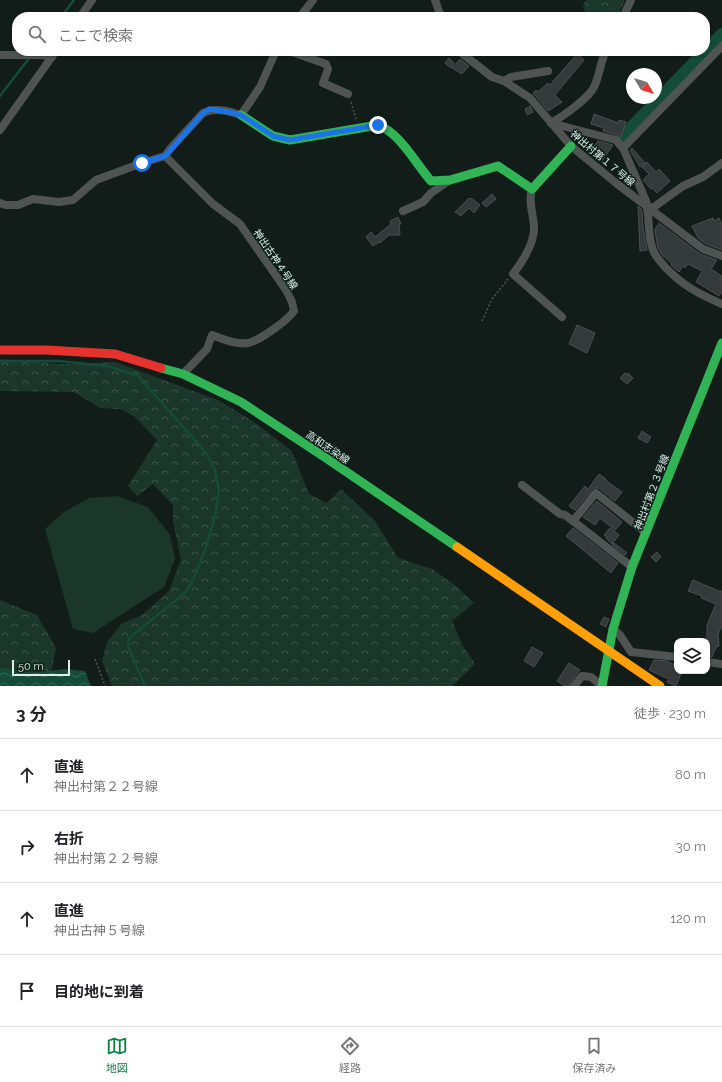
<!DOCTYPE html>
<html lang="ja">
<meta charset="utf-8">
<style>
body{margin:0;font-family:Raleway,"Noto Sans JP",sans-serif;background:#f2f2f2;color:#202124}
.controls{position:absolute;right:12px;bottom:12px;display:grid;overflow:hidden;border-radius:8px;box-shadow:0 1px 3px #0004}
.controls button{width:36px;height:36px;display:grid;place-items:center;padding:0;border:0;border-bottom:1px solid #e0e0e0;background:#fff;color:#202124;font:20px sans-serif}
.compass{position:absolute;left:626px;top:68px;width:36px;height:36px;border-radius:50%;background:#fff;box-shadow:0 1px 3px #0004;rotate:128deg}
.scale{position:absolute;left:12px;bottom:10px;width:58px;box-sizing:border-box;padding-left:4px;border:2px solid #e1ede7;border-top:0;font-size:11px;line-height:14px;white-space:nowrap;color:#e1ede7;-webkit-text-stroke:3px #0d211a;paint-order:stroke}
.stop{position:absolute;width:12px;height:12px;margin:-9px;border:3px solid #1a73e8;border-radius:50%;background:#fff}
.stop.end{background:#1a73e8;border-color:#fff;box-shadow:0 1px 4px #0008}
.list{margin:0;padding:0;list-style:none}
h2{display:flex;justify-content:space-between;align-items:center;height:52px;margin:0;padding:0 16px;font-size:17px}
h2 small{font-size:13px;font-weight:400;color:#757577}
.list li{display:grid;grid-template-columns:26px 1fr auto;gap:12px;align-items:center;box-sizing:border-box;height:72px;padding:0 16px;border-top:1px solid #e0e0e0}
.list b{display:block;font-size:15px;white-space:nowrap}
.list p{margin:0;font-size:13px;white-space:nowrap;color:#757577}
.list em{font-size:13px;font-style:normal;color:#757577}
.icon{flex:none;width:22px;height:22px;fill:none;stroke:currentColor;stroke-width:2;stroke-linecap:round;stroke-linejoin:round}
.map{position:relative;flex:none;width:722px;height:686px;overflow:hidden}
.search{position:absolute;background:#fff;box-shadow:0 1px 3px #0004;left:12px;right:12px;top:12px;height:44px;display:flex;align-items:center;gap:10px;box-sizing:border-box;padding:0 14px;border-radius:16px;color:#757577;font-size:15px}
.sheet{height:340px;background:#fff}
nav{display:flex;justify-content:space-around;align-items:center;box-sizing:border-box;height:56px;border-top:1px solid #e0e0e0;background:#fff;font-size:11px;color:#757577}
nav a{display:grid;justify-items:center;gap:2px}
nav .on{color:#0b8043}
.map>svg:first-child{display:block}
.grass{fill:#1b372c}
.forest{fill:url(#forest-crowns)}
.water{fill:url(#water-waves)}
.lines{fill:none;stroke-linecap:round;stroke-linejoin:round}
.stream{stroke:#144b39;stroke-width:2.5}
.river{stroke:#144b39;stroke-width:14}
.building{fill:#34393a;stroke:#4b4e51}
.path{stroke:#4e5452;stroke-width:1.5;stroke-dasharray:2 2;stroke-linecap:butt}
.street{stroke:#4f5452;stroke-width:8}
.fast{stroke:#30b455;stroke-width:9}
.slow{stroke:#ff9f0a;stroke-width:9}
.jam{stroke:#e5322d;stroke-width:9}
.route{stroke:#1a73e8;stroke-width:5}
.labels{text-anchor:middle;stroke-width:3;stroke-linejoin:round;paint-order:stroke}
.street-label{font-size:10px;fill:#e1ede7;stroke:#0d211a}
</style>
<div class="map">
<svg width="722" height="686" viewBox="0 0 722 686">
<defs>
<pattern id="forest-crowns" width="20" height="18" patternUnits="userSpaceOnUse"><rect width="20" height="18" fill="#1b372c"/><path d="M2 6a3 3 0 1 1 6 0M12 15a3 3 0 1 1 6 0" fill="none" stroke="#3c544b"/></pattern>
<pattern id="water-waves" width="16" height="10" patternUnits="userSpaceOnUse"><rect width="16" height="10" fill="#144b39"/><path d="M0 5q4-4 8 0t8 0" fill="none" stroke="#366556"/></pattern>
</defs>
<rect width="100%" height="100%" fill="#121d19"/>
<path class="grass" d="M117 496 148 507 170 535 175 558 164 587 93 633 73 629 45 529 64 512 89 498Z"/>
<g class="forest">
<path d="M586 0H625L617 17H587L583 6Z"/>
<path d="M0 359 63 364 115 362 218 400 254 422 292 451 309 494 327 503 341 489 375 521 398 558 432 569 456 586 474 603 452 621 463 646 475 664 452 686H112L102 661 107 642 121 624 142 615 169 591 181 560 173 521V505L153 484 137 496 128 486 157 440 134 416 120 409 100 408 74 392 0 391Z"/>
<path d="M0 600 37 615 56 648 49 683 0 677Z"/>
</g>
<path class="water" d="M0 668 35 673 65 669 85 671 91 686H0Z"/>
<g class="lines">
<g class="stream">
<path d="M61 17 74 0"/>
<path d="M0 96 30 57"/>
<path d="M0 361H59L107 366 138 376 206 453 215 470 219 491 215 516 205 550 193 580 186 592 134 634 128 641 129 648 145 686"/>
</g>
<path class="river" d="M624 136 722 35"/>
</g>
<g class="building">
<path d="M577 54 584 60 555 95 562 102 548 111 533 93 536 90 538 92 548 83 550 85Z"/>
<path d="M449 58 454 63 451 68 445 63Z"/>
<path d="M460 59 469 66 462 74 452 68Z"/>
<path d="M530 106 533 112 527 115 525 109Z"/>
<path d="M594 114 618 123 619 120 626 122 621 137 617 135 603 131 604 128 591 124Z"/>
<path d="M598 141 613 145 602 161 592 153 596 147 594 146Z"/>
<path d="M632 148 645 163 640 167 630 150Z"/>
<path d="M647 162 656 172 659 169 670 181 657 193 652 188 651 189 643 180 649 174 642 167Z"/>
<path d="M492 194 496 199 486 207 482 203Z"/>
<path d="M469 198 470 199 471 198 480 205 474 213 469 208 461 216 455 212Z"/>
<path d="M638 206 642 210 643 227 647 250 640 251Z"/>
<path d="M398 217 401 224H399L400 235H389L380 243 379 242 373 246 366 237 371 232 375 237 391 224 390 221Z"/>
<path d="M713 218 714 221 719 218 722 225V250L706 244 698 238 692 226Z"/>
<path d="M659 223 700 254 717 260 711 269 722 276V292L719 296 696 282 702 271 688 264 685 268 683 266 679 272 671 265 672 264 662 255 658 248 655 231V229Z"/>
<path d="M577 325 595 333 587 353 569 344Z"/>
<path d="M625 373 627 375 628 373 633 378 627 384 620 378Z"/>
<path d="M642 431 651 437 647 443 638 438Z"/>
<path d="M599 474 606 479 605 480 622 492 615 501 599 488H594L575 510 569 506 585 486 588 489Z"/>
<path d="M597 501 622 522 615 530 600 518 595 525 583 517Z"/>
<path d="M573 528 618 563 611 573 566 536Z"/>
<path d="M610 528 619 535 612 544 606 538 607 537 604 535Z"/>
<path d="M614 543 627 553 625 555 612 545Z"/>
<path d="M657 552 661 557 656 562 651 557Z"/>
<path d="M693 580 721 592 722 590V625L718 635 719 646 716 647 712 657H707V625L716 604 701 598 702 596 688 591Z"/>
<path d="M604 617 609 619 606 627 600 624Z"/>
<path d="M532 647 543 653 534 667 524 661Z"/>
<path d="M654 660 667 661 677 666V671H682L676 686 667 682 669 679 649 670Z"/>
<path d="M569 663 580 670 570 683 569 686H565L557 681Z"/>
</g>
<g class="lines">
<g class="path">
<path d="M351 102 356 119"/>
<path d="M482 321 492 299 508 279"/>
<path d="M95 659 105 686"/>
</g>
<g class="street">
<path d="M435 0 441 17"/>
<path d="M80 17 92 0"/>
<path d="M300 17 313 0"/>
<path d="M623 17 631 0"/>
<path d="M289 51 326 64 328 69 323 83 348 94"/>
<path d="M459 51 492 77 504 81 530 98 571 146 616 183 703 249 722 256"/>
<path d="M583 51H591"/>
<path d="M0 55H42L52 57"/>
<path d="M504 81 511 77 548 71"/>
<path d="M551 123 616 140 623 148 646 201C650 217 647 234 653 250 655 256 661 262 665 267 683 286 699 294 722 304"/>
<path d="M551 123C562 117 589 98 594 87 600 75 600 62 606 51"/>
<path d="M0 130 56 51"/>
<path d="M623 148 722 46"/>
<path d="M165 156 213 204 240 224 286 290 292 302 294 311C288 320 259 341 248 343 237 345 223 339 212 335L207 349 183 374"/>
<path d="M532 189C528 201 533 213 534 226 535 243 523 261 513 274L562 317"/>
<path d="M0 203 6 205H18L33 199 59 202 73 200 96 180 142 163 165 156 170 149 203 113C215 107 228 111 241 115L260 87 276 51"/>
<path d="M648 208 654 207 683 186 703 177 722 163"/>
<path d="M403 211 423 202 431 193 450 180"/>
<path d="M522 485 560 514 565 515 573 521 632 567"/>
<path d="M573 521 596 493 646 533"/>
<path d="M613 629 620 635 631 652 677 657"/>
<path d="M707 662 722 664"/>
<path d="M574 686 582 676 591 677 602 686"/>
</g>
<g class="fast">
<path d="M241 115 273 136 290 140 378 125C400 133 416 164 431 181L450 180 498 166 532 189 571 146"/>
<path d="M161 368 183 374 241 402 323 456 457 547"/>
<path d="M602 686 613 629 632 567 722 343"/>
</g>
<path class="slow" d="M457 547 660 686"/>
<path class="jam" d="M0 350H46L115 354 161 368"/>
</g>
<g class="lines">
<path class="route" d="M142 163 165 156 203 113 210 109 229 112 241 115 273 136 290 140 378 125"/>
</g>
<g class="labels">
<g class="street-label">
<text transform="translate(603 158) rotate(40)" y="4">神出村第１７号線</text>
<text transform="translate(276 259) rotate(56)" y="4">神出古神４号線</text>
<text transform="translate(328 447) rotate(34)" y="4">高和志染線</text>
<text transform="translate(651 492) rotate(-69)" y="4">神出村第２３号線</text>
</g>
</g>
</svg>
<div class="controls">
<button><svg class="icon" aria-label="layers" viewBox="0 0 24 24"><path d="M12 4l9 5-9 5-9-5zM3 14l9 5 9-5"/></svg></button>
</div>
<svg class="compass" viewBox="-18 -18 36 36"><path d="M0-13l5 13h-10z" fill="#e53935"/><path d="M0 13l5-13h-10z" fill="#757577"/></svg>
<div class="scale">50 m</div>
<div class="stop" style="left:142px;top:163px"></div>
<div class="stop end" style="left:378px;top:125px"></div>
<div class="search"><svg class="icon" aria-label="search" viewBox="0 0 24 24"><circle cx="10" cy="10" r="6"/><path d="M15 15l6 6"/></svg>ここで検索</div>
</div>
<section class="sheet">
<h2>3 分<small>徒歩 · 230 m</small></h2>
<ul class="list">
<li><svg class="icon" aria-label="ahead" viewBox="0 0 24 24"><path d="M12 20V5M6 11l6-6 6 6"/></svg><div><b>直進</b><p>神出村第２２号線</p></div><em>80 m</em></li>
<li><svg class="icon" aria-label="right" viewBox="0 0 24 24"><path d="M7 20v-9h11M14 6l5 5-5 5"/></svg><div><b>右折</b><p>神出村第２２号線</p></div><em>30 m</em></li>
<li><svg class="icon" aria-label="ahead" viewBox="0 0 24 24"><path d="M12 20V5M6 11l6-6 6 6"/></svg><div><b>直進</b><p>神出古神５号線</p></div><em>120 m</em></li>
<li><svg class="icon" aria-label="arrive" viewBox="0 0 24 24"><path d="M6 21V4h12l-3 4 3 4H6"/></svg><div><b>目的地に到着</b></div></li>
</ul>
</section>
<nav>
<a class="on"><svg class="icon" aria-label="map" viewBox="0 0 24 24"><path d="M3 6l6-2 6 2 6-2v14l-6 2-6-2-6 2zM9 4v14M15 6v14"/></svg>地図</a>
<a><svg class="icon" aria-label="directions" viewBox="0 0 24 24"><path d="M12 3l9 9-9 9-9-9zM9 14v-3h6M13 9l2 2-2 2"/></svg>経路</a>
<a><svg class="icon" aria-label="saved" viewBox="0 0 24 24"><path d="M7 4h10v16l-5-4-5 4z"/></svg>保存済み</a>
</nav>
